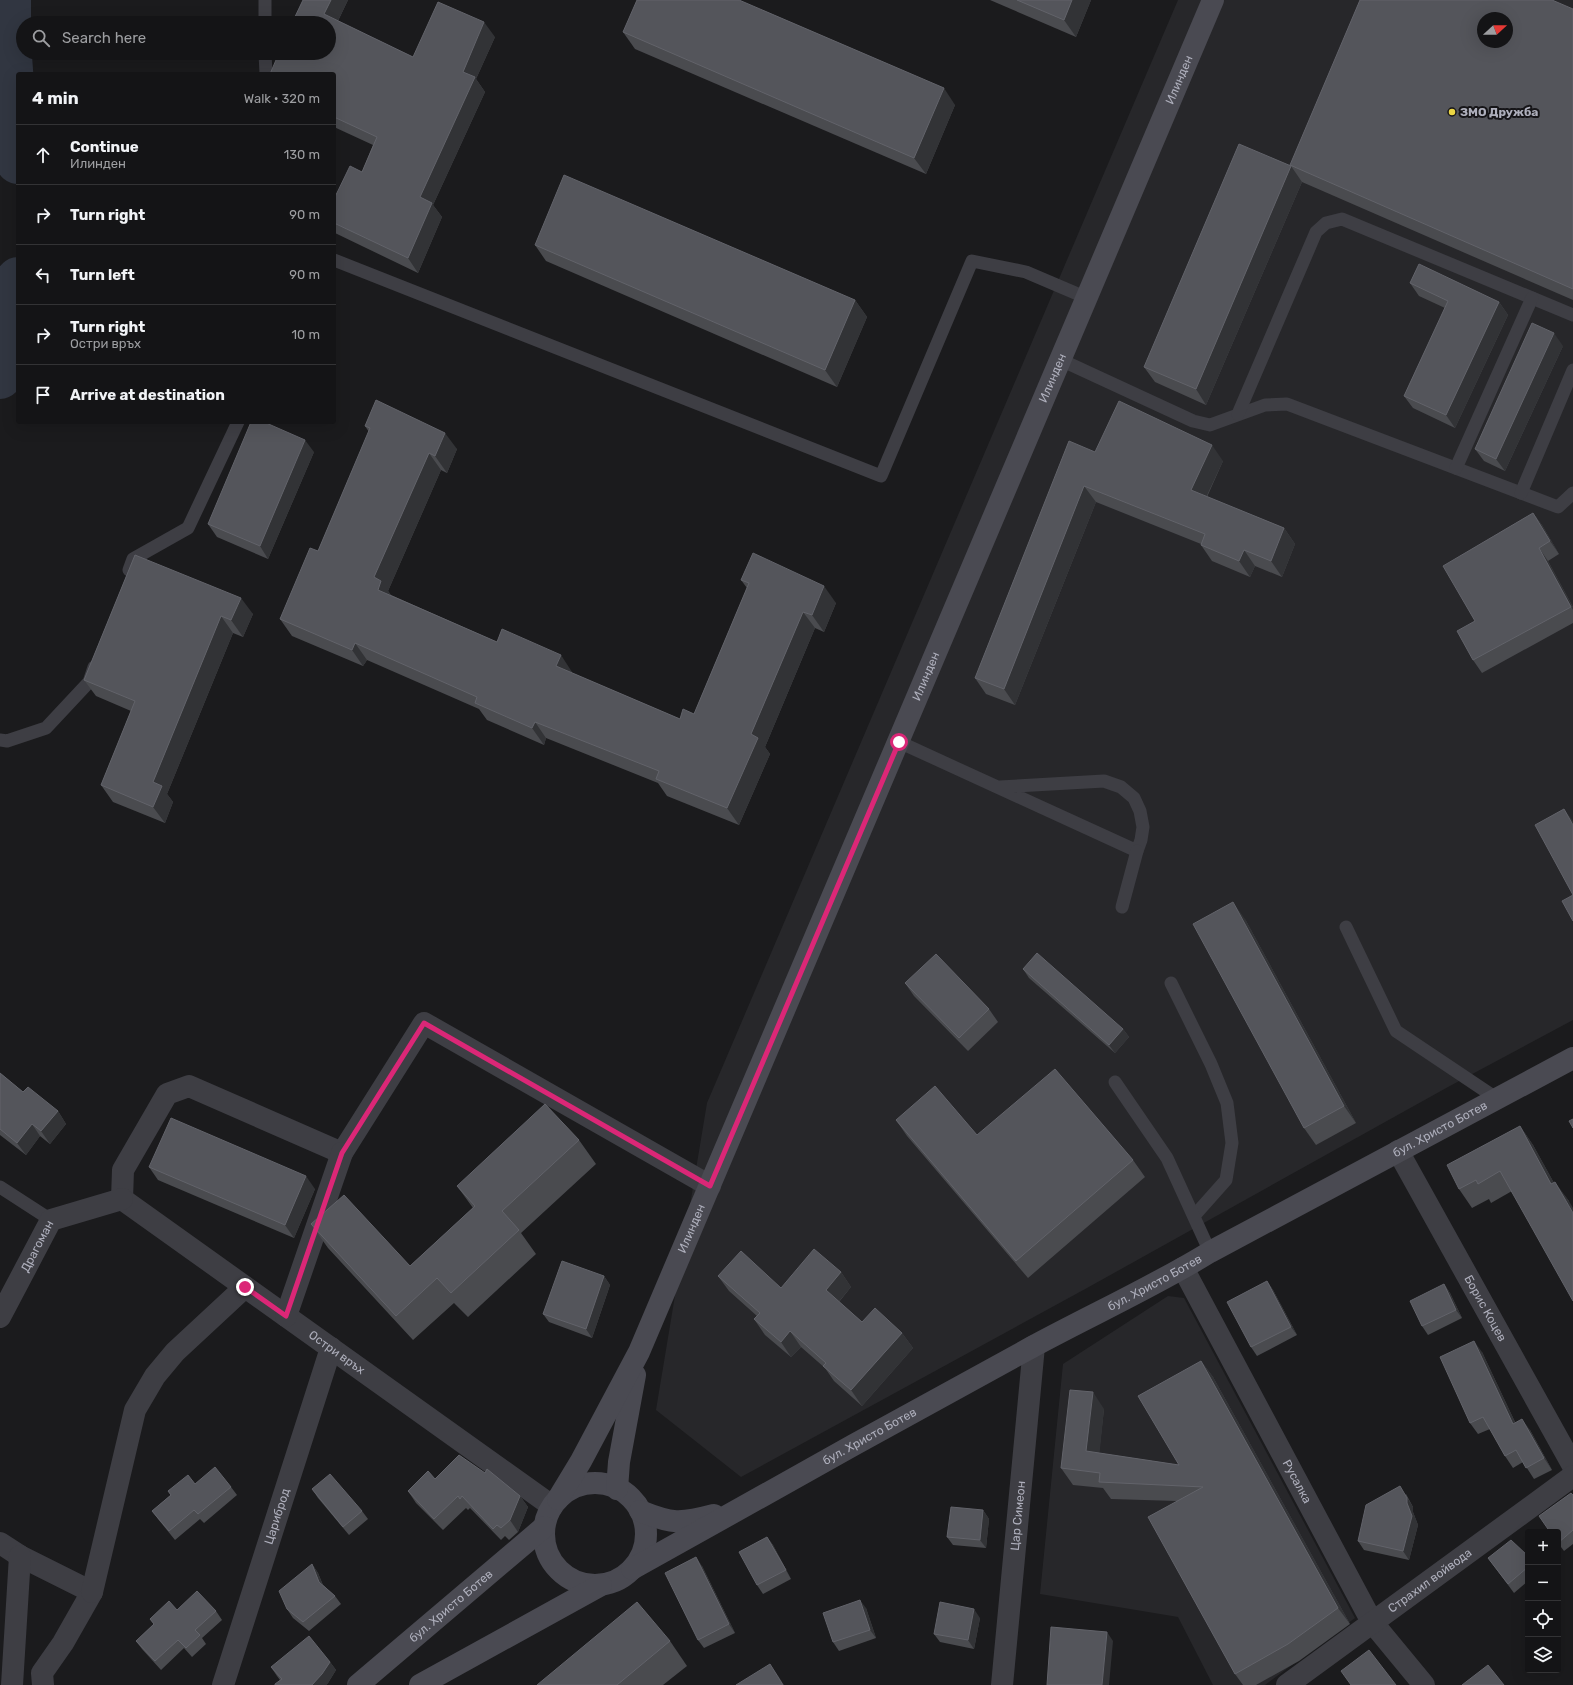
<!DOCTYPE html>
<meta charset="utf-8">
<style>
body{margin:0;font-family:Rubik,sans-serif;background:#212123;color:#f1f3f6}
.controls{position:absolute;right:12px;bottom:12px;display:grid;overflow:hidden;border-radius:4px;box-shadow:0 4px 16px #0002}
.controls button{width:36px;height:36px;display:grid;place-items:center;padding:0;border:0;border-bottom:1px solid #333335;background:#141416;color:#f1f3f6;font:20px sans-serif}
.compass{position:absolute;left:1477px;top:12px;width:36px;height:36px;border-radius:50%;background:#141416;box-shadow:0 4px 16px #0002;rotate:69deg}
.stop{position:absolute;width:12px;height:12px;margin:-9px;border:3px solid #db2777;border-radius:50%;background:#fff}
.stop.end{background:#db2777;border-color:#fff;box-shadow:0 1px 4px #0008}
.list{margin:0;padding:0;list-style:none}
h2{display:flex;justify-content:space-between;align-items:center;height:52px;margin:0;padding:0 16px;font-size:17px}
h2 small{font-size:13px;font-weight:400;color:#9d9ea1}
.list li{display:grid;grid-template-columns:26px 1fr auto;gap:12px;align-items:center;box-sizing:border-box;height:60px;padding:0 16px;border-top:1px solid #333335}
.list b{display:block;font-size:15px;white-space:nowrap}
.list p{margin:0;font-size:13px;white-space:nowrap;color:#9d9ea1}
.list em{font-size:13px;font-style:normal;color:#9d9ea1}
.icon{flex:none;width:22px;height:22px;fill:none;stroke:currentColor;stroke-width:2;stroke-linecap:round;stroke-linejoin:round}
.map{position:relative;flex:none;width:1573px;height:1685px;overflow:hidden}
.search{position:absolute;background:#141416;box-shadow:0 4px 16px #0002;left:16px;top:16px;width:320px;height:44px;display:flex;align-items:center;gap:10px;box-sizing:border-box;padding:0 14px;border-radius:22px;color:#9d9ea1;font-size:15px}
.panel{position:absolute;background:#141416;box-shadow:0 4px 16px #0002;left:16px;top:72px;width:320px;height:352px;border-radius:4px}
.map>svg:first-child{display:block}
.built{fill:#27272a;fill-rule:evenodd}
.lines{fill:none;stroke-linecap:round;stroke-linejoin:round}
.river{stroke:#313641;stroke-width:44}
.lane{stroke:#3e3e44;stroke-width:13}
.street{stroke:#3e3e44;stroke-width:22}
.secondary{stroke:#4a4a52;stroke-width:22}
.wall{fill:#4a4b4f}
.shaded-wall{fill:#323336}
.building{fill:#54555b;stroke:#62636a;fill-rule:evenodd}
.route{stroke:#db2777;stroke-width:5}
.poi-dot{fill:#ebd544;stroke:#161518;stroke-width:1.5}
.labels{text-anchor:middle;stroke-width:4;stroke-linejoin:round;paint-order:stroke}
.street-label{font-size:12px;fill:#aeafbc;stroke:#161518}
.poi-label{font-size:12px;font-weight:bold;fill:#aeafbc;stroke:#161518;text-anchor:start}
</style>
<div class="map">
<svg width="1573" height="1685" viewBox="0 0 1573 1685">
<rect width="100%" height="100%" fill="#1b1b1d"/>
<g class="built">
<path d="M1178 0H1573V1020L1448 1087 1087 1288 741 1477 656 1410 707 1103ZM1483 18H1507V42H1483Z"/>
<path d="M1168 1296 1184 1298 1355 1618 1265 1685H1213L1178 1617 1040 1594 1063 1364Z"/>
</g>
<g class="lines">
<g class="river">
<path d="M9 0V44L18 162"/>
<path d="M0 377 18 279"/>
</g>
<g class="lane">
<path d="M265 0V23"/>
<path d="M265 53 266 74"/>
<path d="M334 260 881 476 972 261 1026 272 1087 298"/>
<path d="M1061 360 1193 421 1210 425 1265 405 1287 404 1558 507 1573 493"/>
<path d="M1238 414 1316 232 1326 223 1342 219 1573 315"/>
<path d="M1456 468 1532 298"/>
<path d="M1521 493 1573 370"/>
<path d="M129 570 133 559 188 528 238 422"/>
<path d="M0 740 7 741 46 728 89 682 94 667"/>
<path d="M899 742 1137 851 1141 840 1143 827 1140 811 1134 798 1121 787 1104 781 1000 787"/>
<path d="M1122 907 1137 851"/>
<path d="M1346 927 1396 1031 1496 1098"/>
<path d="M1171 983 1211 1064 1227 1103 1232 1143 1226 1180 1194 1216"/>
<path d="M1115 1082 1167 1158 1210 1252"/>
<path d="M0 1187 51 1220"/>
</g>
<g class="street">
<path id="s1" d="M1398 1151 1573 1466"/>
<path d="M122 1199 123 1170 167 1094 189 1086 342 1153 424 1023 710 1186"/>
<path id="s2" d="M122 1199 552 1506"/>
<path id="s3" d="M1183 1268 1372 1622 1424 1685"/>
<path d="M286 1316 342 1153"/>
<path id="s4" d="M0 1317 51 1220 122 1199"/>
<path d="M0 1543 20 1556 92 1592 63 1643 42 1673 43 1685"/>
<path d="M92 1592 135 1410 155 1376 175 1352 245 1287"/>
<path d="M12 1685 20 1556"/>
<path id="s5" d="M223 1685 331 1348"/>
<path id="s6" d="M1002 1685 1034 1346"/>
<path id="s7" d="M1287 1685 1573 1476"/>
</g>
<g class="secondary">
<circle cx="595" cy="1534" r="51"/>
<path d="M617 1489 619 1462 635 1375"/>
<path id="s8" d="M558 1499 581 1461 639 1352 1213 0"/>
<path d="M640 1511C672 1524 680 1524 714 1515"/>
<path id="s9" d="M632 1569C765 1494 898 1420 1032 1347 1091 1315 1153 1287 1210 1252L1573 1058"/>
<path id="s10" d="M358 1685 544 1527"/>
<path d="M420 1685 601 1585"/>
</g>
</g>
<g class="wall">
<path d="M303 0H348L338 21 413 57 495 37 476 79 485 92 433 205 442 217 418 273 335 233 334 232V223L362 172 373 145 334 127V74Z"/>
<path d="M990 0H1091L1076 37Z"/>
<path d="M1573 9V300L1302 182 1206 405 1155 382 1144 367 1291 166 1290 165Z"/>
<path d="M623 32 955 105 926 174 635 49Z"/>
<path d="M535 245 855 300 867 317 837 387 546 261Z"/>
<path d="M1410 283 1499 302 1508 315 1455 428 1413 408 1404 396 1445 308 1419 296Z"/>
<path d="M1563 346 1505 471 1484 461 1475 449Z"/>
<path d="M365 426 457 449 447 473 441 470 388 591 391 595 497 642 572 672V673L680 719 694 714 747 588 741 580 836 603 824 632 815 628 765 747 770 754 739 825 667 796 658 783 546 738 544 745 487 720 479 709 367 660 363 666 292 636 280 619 318 551 369 432Z"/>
<path d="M314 452 268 559 217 537 208 524Z"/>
<path d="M1095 452 1223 461 1207 497 1284 528 1295 544 1282 577 1255 566 1250 577 1212 561 1201 545V544L1096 502 1015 705 986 694 975 678Z"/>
<path d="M1533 513 1542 525 1559 554 1548 561 1573 607V623L1482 673 1473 660Z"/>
<path d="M135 555 253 614 243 637 233 633 167 794 173 802 165 823 113 802 101 785 131 711 96 696 84 680Z"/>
<path d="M1245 919 1356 1123 1316 1145 1304 1128Z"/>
<path d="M1023 969 1123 1029 1129 1037 1115 1053 1029 978Z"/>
<path d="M905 983 989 1009 998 1022 968 1051 914 996Z"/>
<path d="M0 1073 23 1092 58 1111 66 1124 50 1144 40 1136 26 1155 0 1135Z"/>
<path d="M896 1120 977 1135 1133 1160 1145 1177 1028 1278 907 1136Z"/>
<path d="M1520 1126 1533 1145 1554 1183 1569 1201 1512 1191 1491 1203 1489 1199 1472 1208 1459 1189Z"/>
<path d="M579 1140 596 1164 521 1233 536 1254 468 1317 454 1303 413 1340 328 1248 311 1224 410 1266 473 1208 457 1186Z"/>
<path d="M149 1167 315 1189 294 1238 158 1180Z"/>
<path d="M841 1272 851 1287 839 1302 862 1322 902 1333 913 1348 862 1406 834 1381 825 1368 801 1347 791 1357 765 1335 754 1319 757 1316 729 1291 718 1276 781 1288Z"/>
<path d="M604 1276 610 1285 592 1338 549 1322 543 1314Z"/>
<path d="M1267 1281 1273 1290 1297 1335 1257 1356 1251 1347Z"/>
<path d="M1444 1284 1450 1293 1462 1318 1428 1335 1422 1326Z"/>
<path d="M1482 1352 1515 1422 1530 1430 1552 1470 1534 1479 1523 1462 1513 1468 1505 1456 1490 1429 1478 1434 1470 1423Z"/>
<path d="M1201 1361 1213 1377 1350 1624 1299 1661 1256 1685H1243L1235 1674 1177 1501 1111 1499 1103 1488 1073 1485 1061 1468 1104 1409 1099 1453 1179 1465Z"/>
<path d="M435 1479 520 1496 528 1507 518 1532 509 1540 505 1536 501 1540 470 1508 468 1510 466 1508 443 1530 416 1503 408 1491Z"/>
<path d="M195 1484 231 1487 237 1495 204 1523 200 1519 175 1540 158 1519 152 1511 171 1495 168 1491Z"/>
<path d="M312 1489 362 1511 368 1519 349 1535 318 1498Z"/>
<path d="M1406 1494 1413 1507V1512L1418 1525 1409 1560 1364 1550 1358 1541Z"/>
<path d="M1573 1495V1544L1564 1551 1558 1543V1532Z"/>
<path d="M983 1510 989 1519 986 1548 953 1545 947 1537Z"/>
<path d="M767 1537 773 1545 791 1579 763 1594 757 1585Z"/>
<path d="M1528 1556V1581L1514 1593 1488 1558Z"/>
<path d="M312 1564 318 1573 323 1585 335 1596 341 1604 309 1631 293 1618 287 1609Z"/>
<path d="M702 1566 735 1633 704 1648 698 1640Z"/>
<path d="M866 1608 876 1638 839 1651 833 1642Z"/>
<path d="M177 1610 216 1611 222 1620 202 1638 206 1644 192 1657 184 1648 161 1670 142 1649 136 1641 154 1624 150 1619Z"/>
<path d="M980 1618 974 1649 940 1642 934 1634Z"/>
<path d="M670 1641 687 1666 663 1685H537Z"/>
<path d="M330 1662 336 1670 328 1683 326 1685H275L280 1680 277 1676 271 1667Z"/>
</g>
<g class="shaded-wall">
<path d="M331 0H348L334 29 324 14Z"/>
<path d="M1072 0H1091L1076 37 1064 20Z"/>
<path d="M484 22 495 37 476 79 485 92 433 205 442 217 418 273 408 258 420 197 463 72Z"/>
<path d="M944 88 955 105 926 174 914 158Z"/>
<path d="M1291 166 1302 182 1206 405 1196 389Z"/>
<path d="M855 300 867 317 837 387 825 370Z"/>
<path d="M1499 302 1508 315 1455 428 1446 415Z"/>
<path d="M1554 333 1563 346 1505 471 1496 459Z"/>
<path d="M445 433 457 449 447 473 435 456Z"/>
<path d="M305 440 314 452 268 559 260 546Z"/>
<path d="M1212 445 1223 461 1202 506 1191 490Z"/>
<path d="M429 453 441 470 388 591 393 598 378 590 374 577Z"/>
<path d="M1084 486 1096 502 1015 705 1004 689Z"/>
<path d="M1533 513 1542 525 1559 554 1550 541Z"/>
<path d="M1284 528 1295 544 1282 577 1271 561Z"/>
<path d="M1539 548 1548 561 1573 607V610Z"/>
<path d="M1244 550 1255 566 1250 577 1239 561Z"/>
<path d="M824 586 836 603 824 632 812 615Z"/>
<path d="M241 598 253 614 243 637 231 620Z"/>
<path d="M803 612 815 628 765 747 770 754 739 825 727 808 751 734Z"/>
<path d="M221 616 233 633 167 794 173 802 165 823 153 807V782Z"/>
<path d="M355 643 367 660 363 666 352 650Z"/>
<path d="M561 655 572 672 567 683 556 666Z"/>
<path d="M535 722 546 738 544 745 532 728Z"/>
<path d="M1564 809 1573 821V825Z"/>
<path d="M1233 902 1245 919 1356 1123 1344 1106Z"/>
<path d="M1123 1029 1129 1037 1115 1053 1109 1045Z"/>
<path d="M58 1111 66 1124 50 1144 41 1131Z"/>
<path d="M32 1124 40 1136 26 1155 17 1143Z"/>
<path d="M1520 1126 1533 1145 1565 1203 1551 1184Z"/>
<path d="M306 1176 315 1189 294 1238 285 1225Z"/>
<path d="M1555 1182 1569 1201 1573 1208V1213Z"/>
<path d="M841 1272 851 1287 836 1305 826 1290Z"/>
<path d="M604 1276 610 1285 592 1338 586 1329Z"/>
<path d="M1267 1281 1273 1290 1297 1335 1291 1327Z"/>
<path d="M1444 1284 1450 1293 1462 1318 1456 1310Z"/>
<path d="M790 1331 801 1347 791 1357 781 1342Z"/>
<path d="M902 1333 913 1348 862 1406 851 1390Z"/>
<path d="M1474 1341 1482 1352 1521 1435 1513 1424Z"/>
<path d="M1201 1361 1213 1377 1350 1624 1338 1608Z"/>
<path d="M1093 1392 1104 1409 1098 1468 1086 1451Z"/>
<path d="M1522 1419 1530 1430 1552 1470 1544 1458Z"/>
<path d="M1400 1486 1413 1507V1512L1418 1525 1409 1560 1403 1551Z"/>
<path d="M520 1496 528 1507 518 1532 510 1520Z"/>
<path d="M983 1510 989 1519 986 1548 980 1540Z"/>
<path d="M767 1537 773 1545 791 1579 786 1570Z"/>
<path d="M696 1557 702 1566 735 1633 729 1624Z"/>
<path d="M312 1564 318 1573 325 1591 319 1582Z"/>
<path d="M860 1600 866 1608 876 1638 870 1630Z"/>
<path d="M974 1609 980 1618 974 1649 968 1640Z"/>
<path d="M1107 1632 1113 1641 1109 1685H1102Z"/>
<path d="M330 1662 336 1670 328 1683 326 1685H312Z"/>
<path d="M770 1664 779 1677 784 1685H783Z"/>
</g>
<g class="building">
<path d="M303 0H331L324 14 413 57 438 2 484 22 463 72 475 77 420 197 432 203 408 258 334 223V199L350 166 362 172 377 137 334 117V74H270L279 53H329V23H292Z"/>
<path d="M637 0H739L944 88 914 158 623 32Z"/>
<path d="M1017 0H1072L1064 20Z"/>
<path d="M1360 0H1552L1573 9V289L1290 165ZM1483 18H1507V42H1483Z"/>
<path d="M1239 144 1291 166 1196 389 1144 367Z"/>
<path d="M564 175 855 300 825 370 535 245Z"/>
<path d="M1419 264 1499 302 1446 415 1404 396 1448 301 1410 283Z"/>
<path d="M1532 323 1554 333 1496 459 1475 449Z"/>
<path d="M376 400 445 433 435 456 429 453 374 577 381 581 378 590 497 642 502 629 561 655 556 666 680 719 683 709 694 714 749 583 741 580 753 553 824 586 812 615 803 612 751 734 758 738 727 808 656 779 659 771 535 722 532 728 475 703 477 697 355 643 352 650 280 619 310 548 318 551 370 428 365 426Z"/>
<path d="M1119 401 1212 445 1191 490 1284 528 1271 561 1244 550 1239 561 1201 545 1205 534 1084 486 1004 689 975 678 1069 441 1095 452Z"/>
<path d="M251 422H264L305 440 260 546 208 524Z"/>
<path d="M1533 513 1550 541 1539 548 1571 607 1473 660 1457 631 1475 621 1443 566Z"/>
<path d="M135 555 241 598 231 620 221 616 153 782 162 786 153 807 101 785 135 701 84 680Z"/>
<path d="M1564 809 1573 825V895L1535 825Z"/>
<path d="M1573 895V921L1562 901Z"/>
<path d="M1233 902 1344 1106 1304 1128 1193 924Z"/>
<path d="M1037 953 1123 1029 1109 1045 1023 969Z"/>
<path d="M936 954 989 1009 959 1038 905 983Z"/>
<path d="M1055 1069 1133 1160 1016 1261 896 1120 935 1086 977 1135Z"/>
<path d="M0 1073 23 1092 28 1087 58 1111 41 1131 32 1124 17 1143 0 1129Z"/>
<path d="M545 1104 579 1140 502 1211 519 1230 451 1293 437 1278 396 1316 311 1224 344 1195 410 1266 475 1206 457 1186Z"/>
<path d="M171 1118 306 1176 285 1225 149 1167Z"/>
<path d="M1573 1119V1128L1569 1121Z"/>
<path d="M1520 1126 1551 1184 1555 1182 1573 1213V1301L1500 1171 1478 1184 1476 1180 1459 1189 1447 1165Z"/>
<path d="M814 1249 841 1272 826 1290 862 1322 875 1308 902 1333 851 1390 823 1366 826 1363 790 1331 781 1342 754 1319 760 1313 718 1276 741 1251 781 1288Z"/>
<path d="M562 1261 604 1276 586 1329 543 1314Z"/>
<path d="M1267 1281 1291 1327 1251 1347 1227 1302Z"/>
<path d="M1444 1284 1456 1310 1422 1326 1410 1301Z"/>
<path d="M1474 1341 1513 1424 1522 1419 1544 1458 1526 1468 1516 1450 1505 1456 1483 1417 1470 1423 1440 1357Z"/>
<path d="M1201 1361 1338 1608 1288 1644 1235 1674 1148 1517 1203 1487 1099 1482 1100 1473 1061 1468 1070 1390 1093 1392 1086 1451 1179 1465 1138 1396Z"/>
<path d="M459 1455 485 1473 487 1469 520 1496 510 1520 501 1528 497 1525 493 1529 462 1496 460 1499 458 1496 434 1519 408 1491 428 1471 435 1479Z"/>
<path d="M215 1467 231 1487 198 1514 194 1510 169 1531 152 1511 171 1495 168 1491 188 1475 195 1484Z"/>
<path d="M330 1474 362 1511 343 1527 312 1489Z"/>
<path d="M1400 1486 1407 1498V1503L1412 1516 1403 1551 1358 1541 1366 1505Z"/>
<path d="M1571 1493 1573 1495V1530L1558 1543V1532H1550L1539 1516Z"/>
<path d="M951 1507 983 1510 980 1540 947 1537Z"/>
<path d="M767 1537 786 1570 757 1585 739 1552Z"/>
<path d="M1511 1540 1528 1556V1567L1508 1584 1488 1558Z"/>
<path d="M696 1557 729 1624 698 1640 665 1573Z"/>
<path d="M312 1564 319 1582 335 1596 303 1622 287 1609 279 1591Z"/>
<path d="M197 1591 216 1611 195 1630 200 1635 186 1648 178 1640 155 1661 136 1641 154 1624 150 1619 169 1601 177 1610Z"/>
<path d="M860 1600 870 1630 833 1642 823 1613Z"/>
<path d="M637 1602 670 1641 617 1685H537Z"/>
<path d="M940 1602 974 1609 968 1640 934 1634Z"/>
<path d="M1051 1627 1107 1632 1102 1685H1047Z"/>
<path d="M309 1636 330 1662 322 1674 312 1685H275V1684L282 1679 271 1667Z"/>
<path d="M1369 1650 1396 1685H1351L1341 1671Z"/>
<path d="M770 1664 783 1685H736Z"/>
<path d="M1488 1665 1504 1685H1462Z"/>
</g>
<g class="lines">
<path class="route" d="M245 1287 286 1316 342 1153 424 1023 710 1186 899 742"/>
</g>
<circle class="poi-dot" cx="1452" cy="112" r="4"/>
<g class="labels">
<g class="street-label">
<text dy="4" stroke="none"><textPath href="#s8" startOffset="1550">Илинден</textPath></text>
<text dy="4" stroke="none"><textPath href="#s8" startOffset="1226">Илинден</textPath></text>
<text dy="4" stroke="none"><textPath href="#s8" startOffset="902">Илинден</textPath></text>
<text dy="4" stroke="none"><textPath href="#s9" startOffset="920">бул. Христо Ботев</textPath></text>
<text dy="4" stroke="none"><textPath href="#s8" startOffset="302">Илинден</textPath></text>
<text dy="4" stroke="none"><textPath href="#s4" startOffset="80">Драгоман</textPath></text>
<text dy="4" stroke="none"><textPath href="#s9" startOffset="596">бул. Христо Ботев</textPath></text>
<text dy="4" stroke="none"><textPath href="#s1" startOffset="180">Борис Коцев</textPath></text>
<text dy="4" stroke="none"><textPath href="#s2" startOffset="264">Остри връх</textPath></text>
<text dy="4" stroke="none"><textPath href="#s9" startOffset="272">бул. Христо Ботев</textPath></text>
<text dy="4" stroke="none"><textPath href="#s3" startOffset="242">Русалка</textPath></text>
<text dy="4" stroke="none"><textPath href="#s6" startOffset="170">Цар Симеон</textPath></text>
<text dy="4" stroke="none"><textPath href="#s5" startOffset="177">Цариброд</textPath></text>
<text dy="4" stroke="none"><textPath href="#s7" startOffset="177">Страхил войвода</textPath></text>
<text dy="4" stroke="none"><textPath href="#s10" startOffset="122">бул. Христо Ботев</textPath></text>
</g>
<g class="poi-label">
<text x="1460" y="116">ЗМО Дружба</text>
</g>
</g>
</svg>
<div class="controls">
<button>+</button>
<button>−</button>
<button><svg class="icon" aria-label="locate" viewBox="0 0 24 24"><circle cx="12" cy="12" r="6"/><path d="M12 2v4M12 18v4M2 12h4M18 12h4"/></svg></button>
<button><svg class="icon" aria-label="layers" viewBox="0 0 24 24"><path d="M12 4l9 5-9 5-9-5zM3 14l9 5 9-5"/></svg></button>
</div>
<svg class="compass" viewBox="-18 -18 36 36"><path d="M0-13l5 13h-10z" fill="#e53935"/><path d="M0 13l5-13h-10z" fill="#9d9ea1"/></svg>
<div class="stop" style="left:899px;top:742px"></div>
<div class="stop end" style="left:245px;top:1287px"></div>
<div class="search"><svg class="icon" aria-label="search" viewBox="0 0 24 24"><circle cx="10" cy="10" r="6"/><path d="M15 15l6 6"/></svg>Search here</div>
<section class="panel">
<h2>4 min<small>Walk · 320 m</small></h2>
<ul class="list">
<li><svg class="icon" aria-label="ahead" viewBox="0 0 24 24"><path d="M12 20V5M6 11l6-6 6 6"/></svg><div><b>Continue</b><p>Илинден</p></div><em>130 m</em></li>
<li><svg class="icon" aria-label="right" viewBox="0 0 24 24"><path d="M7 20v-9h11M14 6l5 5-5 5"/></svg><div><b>Turn right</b></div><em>90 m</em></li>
<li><svg class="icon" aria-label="left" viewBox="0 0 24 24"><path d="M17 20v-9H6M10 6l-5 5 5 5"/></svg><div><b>Turn left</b></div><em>90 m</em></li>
<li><svg class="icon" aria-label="right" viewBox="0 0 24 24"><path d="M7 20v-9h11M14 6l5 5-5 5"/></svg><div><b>Turn right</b><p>Остри връх</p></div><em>10 m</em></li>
<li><svg class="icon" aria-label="arrive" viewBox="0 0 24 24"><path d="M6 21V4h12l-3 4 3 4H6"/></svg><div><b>Arrive at destination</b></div></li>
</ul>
</section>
</div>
